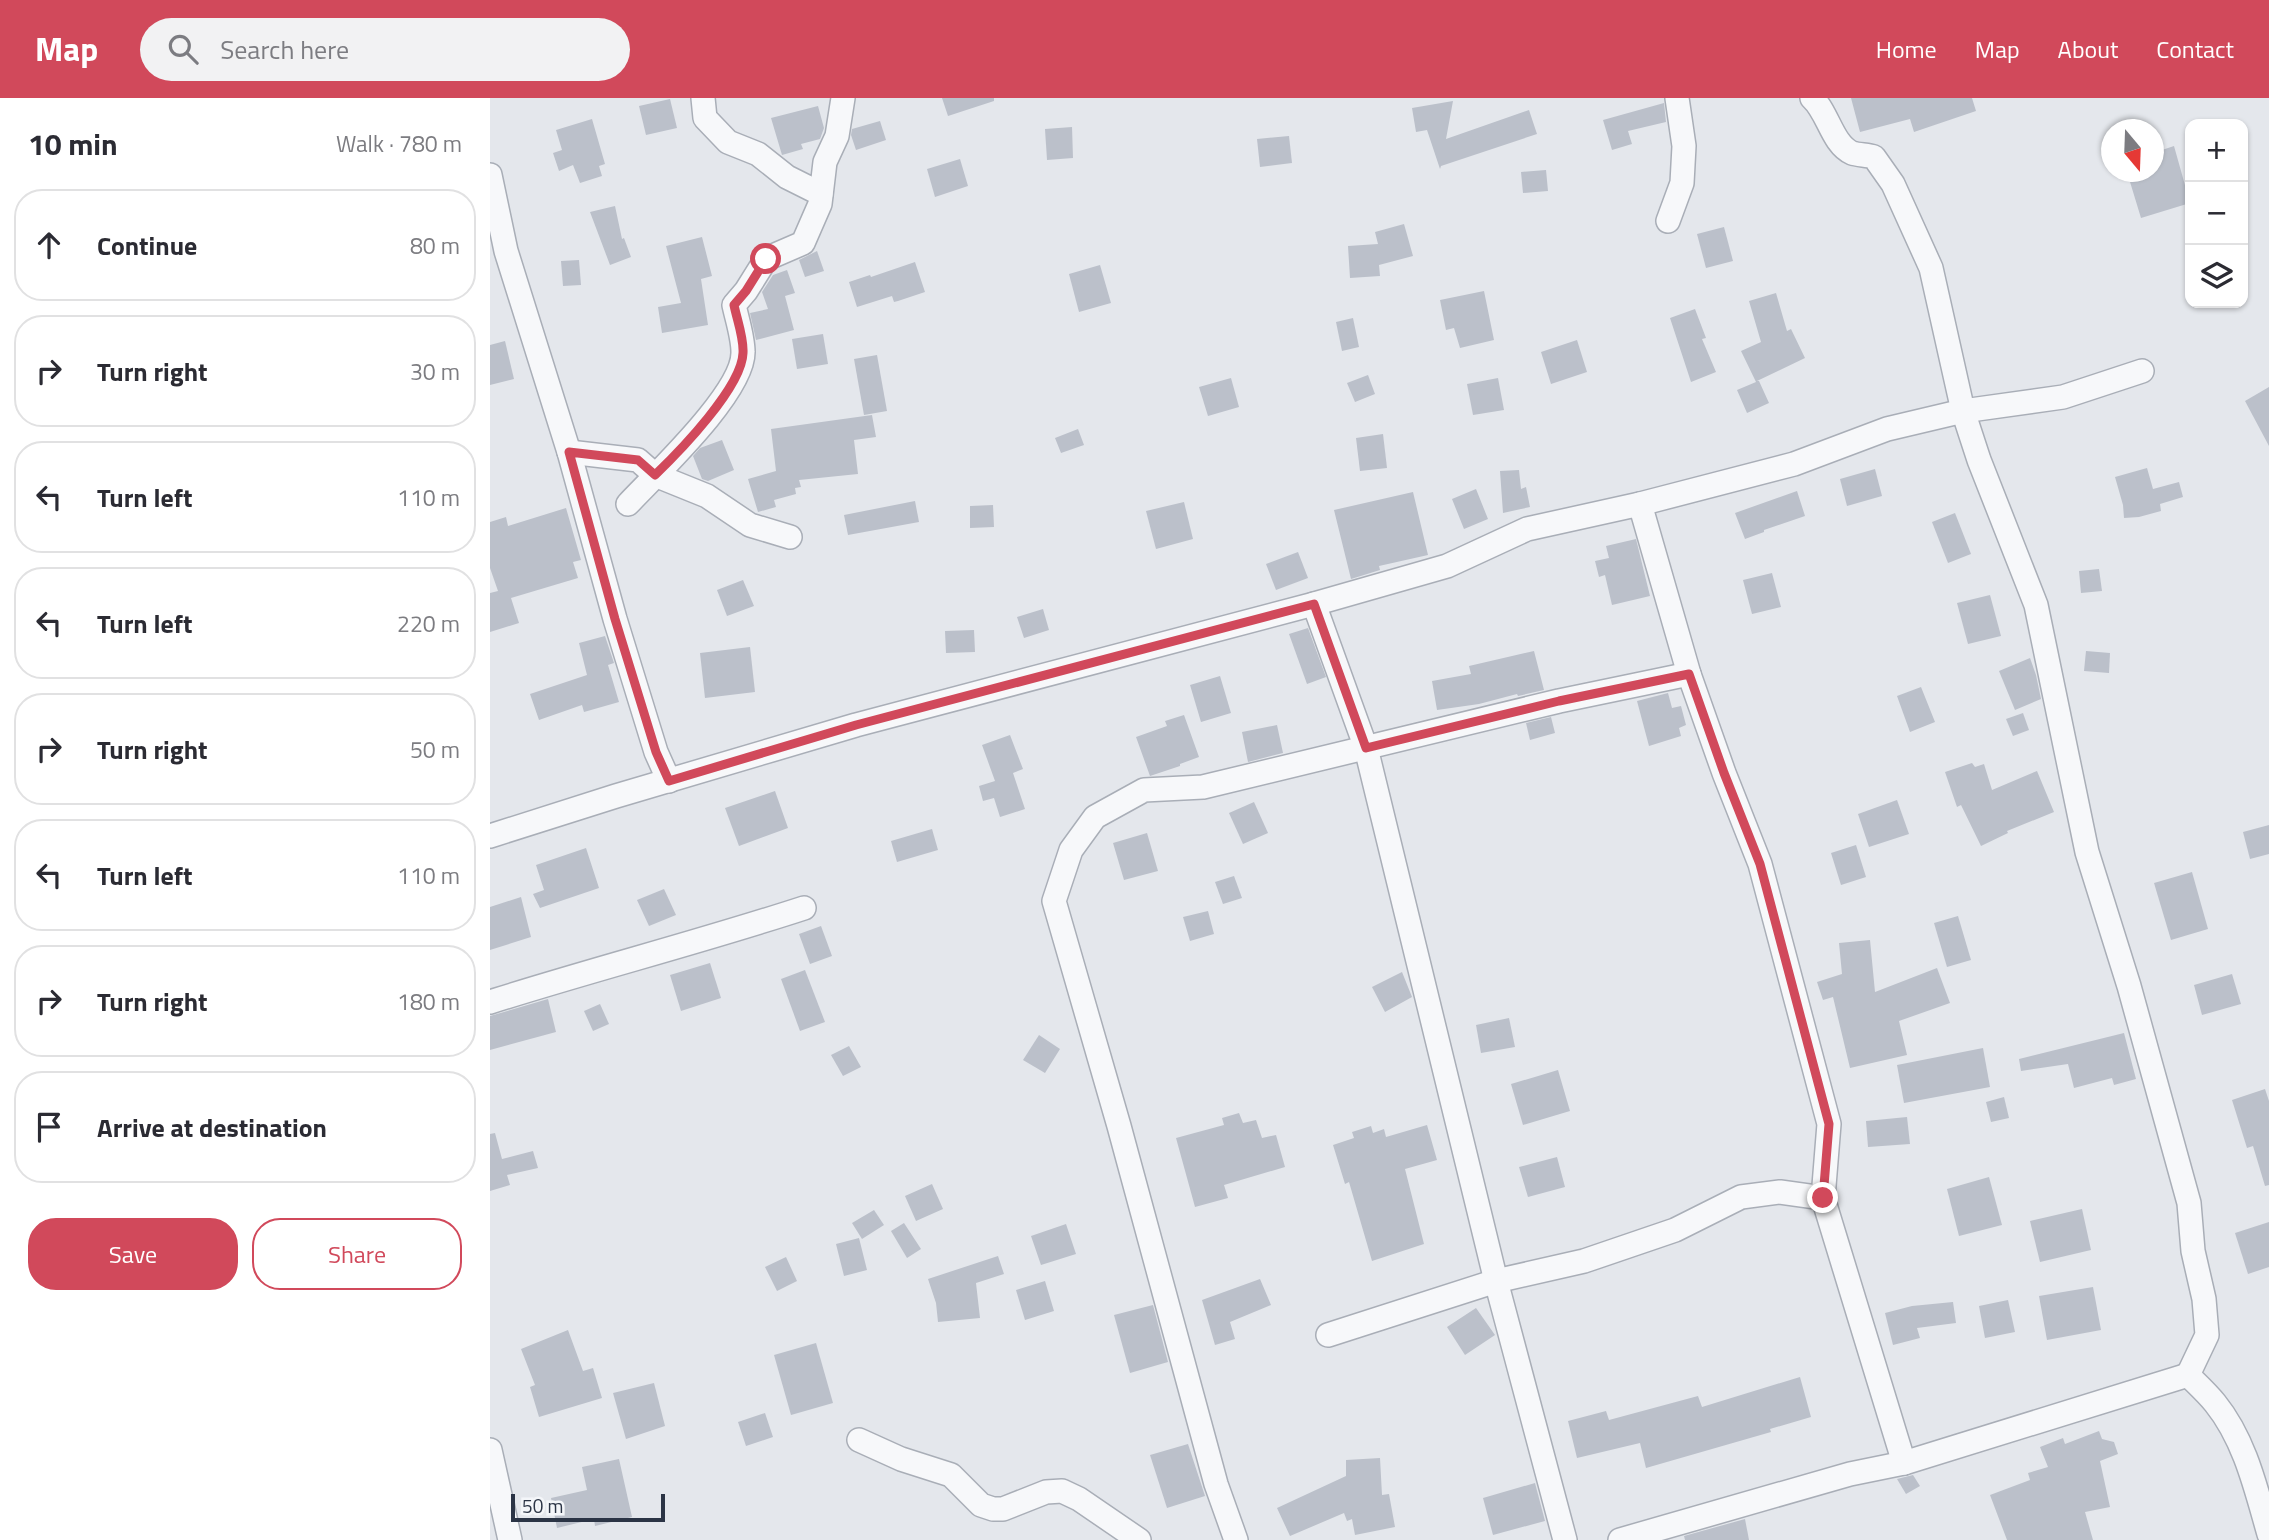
<!DOCTYPE html>
<meta charset="utf-8">
<style>
body{margin:0;font-family:"Titillium Web",sans-serif;background:#f2f2f3;color:#2b2b33}
.controls{position:absolute;right:21px;top:21px;display:grid;overflow:hidden;border-radius:14px;box-shadow:0 2px 5px #0004}
.controls button{width:63px;height:63px;display:grid;place-items:center;padding:0;border:0;border-bottom:2px solid #e1e1e2;background:#fff;color:#2b2b33;font:35px sans-serif}
.compass{position:absolute;left:1611px;top:21px;width:63px;height:63px;border-radius:50%;background:#fff;box-shadow:0 2px 5px #0004;rotate:161deg}
.scale{position:absolute;left:21px;bottom:18px;width:154px;box-sizing:border-box;padding-left:7px;border:4px solid #2b3445;border-top:0;font-size:19px;line-height:24px;white-space:nowrap;color:#2b3445;-webkit-text-stroke:5px #f4f6f9;paint-order:stroke}
.stop{position:absolute;width:21px;height:21px;margin:-16px;border:5px solid #d1495b;border-radius:50%;background:#fff}
.stop.end{background:#d1495b;border-color:#fff;box-shadow:0 2px 7px #0008}
.list{margin:0;padding:0;list-style:none}
h2{display:flex;justify-content:space-between;align-items:center;height:91px;margin:0;padding:0 28px;font-size:30px}
h2 small{font-size:23px;font-weight:400;color:#7c7c81}
.list li{display:grid;grid-template-columns:46px 1fr auto;gap:21px;align-items:center;box-sizing:border-box;height:112px;margin:0 14px 14px;padding:0 14px;border:2px solid #e1e1e2;border-radius:28px}
.list b{display:block;font-size:26px;white-space:nowrap}
.list em{font-size:23px;font-style:normal;color:#7c7c81}
.actions{display:flex;gap:14px;padding:21px 28px}
.actions a{flex:1;padding:16px 0;border:2px solid #d1495b;border-radius:28px;text-align:center;font-size:24px;color:#d1495b}
.actions .main{background:#d1495b;color:#fff}
.icon{flex:none;width:38px;height:38px;fill:none;stroke:currentColor;stroke-width:2;stroke-linecap:round;stroke-linejoin:round}
.map{position:relative;flex:none;width:1779px;height:1442px;overflow:hidden}
header{display:flex;align-items:center;gap:42px;box-sizing:border-box;height:98px;padding:0 35px;background:#d1495b;color:#fff}
header strong{font-size:33px}
nav{display:flex;gap:38px;margin-inline-start:auto;font-size:24px}
.search{width:490px;height:63px;background:#f2f2f3;display:flex;align-items:center;gap:18px;box-sizing:border-box;padding:0 24px;border-radius:38px;color:#7c7c81;font-size:26px}
main{display:flex}
aside{flex:1;background:#fff}
.map>svg:first-child{display:block}
.building{fill:#bbc0ca}
.lines{fill:none;stroke-linecap:round;stroke-linejoin:round}
.minor-casing{stroke:#a9aeb7;stroke-width:26}
.minor{stroke:#f7f8fa;stroke-width:23}
.route{stroke:#d1495b;stroke-width:9}
</style>
<header>
<strong>Map</strong>
<div class="search"><svg class="icon" aria-label="search" viewBox="0 0 24 24"><circle cx="10" cy="10" r="6"/><path d="M15 15l6 6"/></svg>Search here</div>
<nav><a>Home</a><a>Map</a><a>About</a><a>Contact</a></nav>
</header>
<main>
<aside>
<h2>10 min<small>Walk · 780 m</small></h2>
<ul class="list">
<li><svg class="icon" aria-label="ahead" viewBox="0 0 24 24"><path d="M12 20V5M6 11l6-6 6 6"/></svg><div><b>Continue</b></div><em>80 m</em></li>
<li><svg class="icon" aria-label="right" viewBox="0 0 24 24"><path d="M7 20v-9h11M14 6l5 5-5 5"/></svg><div><b>Turn right</b></div><em>30 m</em></li>
<li><svg class="icon" aria-label="left" viewBox="0 0 24 24"><path d="M17 20v-9H6M10 6l-5 5 5 5"/></svg><div><b>Turn left</b></div><em>110 m</em></li>
<li><svg class="icon" aria-label="left" viewBox="0 0 24 24"><path d="M17 20v-9H6M10 6l-5 5 5 5"/></svg><div><b>Turn left</b></div><em>220 m</em></li>
<li><svg class="icon" aria-label="right" viewBox="0 0 24 24"><path d="M7 20v-9h11M14 6l5 5-5 5"/></svg><div><b>Turn right</b></div><em>50 m</em></li>
<li><svg class="icon" aria-label="left" viewBox="0 0 24 24"><path d="M17 20v-9H6M10 6l-5 5 5 5"/></svg><div><b>Turn left</b></div><em>110 m</em></li>
<li><svg class="icon" aria-label="right" viewBox="0 0 24 24"><path d="M7 20v-9h11M14 6l5 5-5 5"/></svg><div><b>Turn right</b></div><em>180 m</em></li>
<li><svg class="icon" aria-label="arrive" viewBox="0 0 24 24"><path d="M6 21V4h12l-3 4 3 4H6"/></svg><div><b>Arrive at destination</b></div></li>
</ul>
<div class="actions"><a class="main">Save</a><a>Share</a></div>
</aside>
<div class="map">
<svg width="1779" height="1442" viewBox="0 0 1779 1442">
<rect width="100%" height="100%" fill="#e4e7ec"/>
<g class="building">
<path d="M452 0H504V3L458 18Z"/>
<path d="M1361 0H1482L1486 13 1424 34 1420 21 1370 34Z"/>
<path d="M180 1 187 30 156 37 149 8Z"/>
<path d="M963 3 956 41 1039 12 1047 36 951 68 950 71 937 32 926 34 922 10Z"/>
<path d="M1174 5 1176 24 1138 33 1142 46 1122 52 1113 22Z"/>
<path d="M328 8 334 30 330 41 311 46 313 51 292 57 281 20Z"/>
<path d="M102 21 115 66 109 68 112 78 90 85 83 67 69 73 63 55 72 52 66 32Z"/>
<path d="M390 23 396 42 366 52 361 37 362 31Z"/>
<path d="M582 29 583 60 557 62 555 31Z"/>
<path d="M799 38 802 65 770 69 767 41Z"/>
<path d="M1684 48 1700 105 1651 120 1637 74H1663V55Z"/>
<path d="M470 61 478 88 445 99 437 71Z"/>
<path d="M1056 72 1058 93 1033 95 1031 74Z"/>
<path d="M125 108 132 141 134 140 141 159 120 167 100 114Z"/>
<path d="M914 126 923 158 889 167 890 178 860 180 858 148 888 146 885 134Z"/>
<path d="M1234 129 1243 163 1216 170 1207 136Z"/>
<path d="M212 139 222 178 211 181 218 227 172 235 168 209 191 205 176 148Z"/>
<path d="M327 153 334 173 315 179 309 162Z"/>
<path d="M89 162 91 187 73 188 71 163Z"/>
<path d="M425 164 435 194 408 203 404 204 402 198 367 209 359 184 380 177 381 179Z"/>
<path d="M610 167 621 205 589 214 579 176Z"/>
<path d="M297 172 305 195 295 198 304 232 266 242 260 215 278 211 272 194 283 177Z"/>
<path d="M994 193 1004 242 970 250 964 230 956 232 950 202Z"/>
<path d="M1286 195 1297 233 1301 231 1315 260 1267 283H1269L1279 305 1257 315 1247 292 1266 284 1251 253 1271 244 1259 203Z"/>
<path d="M1205 211 1216 240 1212 241 1226 274 1201 284 1180 220Z"/>
<path d="M863 220 869 249 852 253 846 224Z"/>
<path d="M333 236 338 266 307 271 302 241Z"/>
<path d="M1087 242 1097 274 1061 286 1051 254Z"/>
<path d="M15 243 24 281 0 287V247Z"/>
<path d="M387 257 397 313 374 317 364 261Z"/>
<path d="M878 277 885 296 865 304 857 285Z"/>
<path d="M741 280 749 309 718 318 709 289Z"/>
<path d="M1008 280 1014 312 983 317 977 286Z"/>
<path d="M1779 289V348L1755 303Z"/>
<path d="M382 317 386 339 364 342 368 376 309 382 311 389 305 390 306 396 284 402 286 409 268 414 258 381 286 373 281 331Z"/>
<path d="M588 331 594 347 571 355 565 340Z"/>
<path d="M893 336 897 370 870 373 866 340Z"/>
<path d="M232 342 244 372 218 383 212 381 203 358 210 350Z"/>
<path d="M1657 370 1663 391 1689 384 1693 399 1670 406 1671 413 1649 419 1634 420 1633 407 1625 379Z"/>
<path d="M1385 371 1392 398 1357 408 1350 381Z"/>
<path d="M1029 372 1031 391 1036 389 1040 409 1013 415 1010 373Z"/>
<path d="M986 391 998 421 974 431 962 401Z"/>
<path d="M1307 393 1315 418 1274 432V434L1255 441 1245 415Z"/>
<path d="M923 394 938 457 889 468 890 472 861 481 844 412Z"/>
<path d="M425 403 429 424 358 437 354 417Z"/>
<path d="M694 404 703 441 666 451 656 413Z"/>
<path d="M503 407 504 429 480 430V408Z"/>
<path d="M76 410 91 462 83 464 88 480 21 500 29 525 0 534V495L8 493 0 470V424L16 419 18 428Z"/>
<path d="M1465 415 1481 456 1458 465 1442 424Z"/>
<path d="M1146 441 1160 498 1122 507 1115 477 1109 479 1105 463 1119 460 1116 448Z"/>
<path d="M808 454 818 480 786 492 776 466Z"/>
<path d="M1609 471 1612 493 1591 495 1589 473Z"/>
<path d="M1282 475 1291 509 1262 516 1253 482Z"/>
<path d="M253 482 264 508 237 518 227 492Z"/>
<path d="M1500 497 1511 538 1478 546 1467 505Z"/>
<path d="M553 511 559 532 534 540 527 519Z"/>
<path d="M818 530 836 579 817 586 799 536Z"/>
<path d="M484 532 485 554 456 555 455 533Z"/>
<path d="M115 538 124 565 118 567 129 604 94 614 92 607 49 622 40 596 97 577 89 545Z"/>
<path d="M260 549 265 594 215 600 210 555Z"/>
<path d="M1044 553 1054 592 1028 598 1027 596 989 606 947 612 942 583 981 576 979 568Z"/>
<path d="M1596 553 1620 555 1619 575 1594 573Z"/>
<path d="M1540 560 1546 577 1551 601 1525 612 1509 573Z"/>
<path d="M730 578 741 615 711 624 700 587Z"/>
<path d="M1431 589 1445 624 1420 634 1407 598Z"/>
<path d="M1178 595 1182 610 1191 608 1196 627 1189 630 1191 638 1159 648 1147 603Z"/>
<path d="M1533 615 1539 632 1523 638 1516 621Z"/>
<path d="M694 617 709 659 690 666V668L660 678 646 639 677 628 675 623Z"/>
<path d="M1061 619 1065 635 1040 642 1036 625Z"/>
<path d="M787 627 793 655 758 664 752 634Z"/>
<path d="M520 637 533 671 523 675 535 711 510 719 504 700 493 703 489 688 505 683 492 647Z"/>
<path d="M1482 665 1485 669 1494 666 1502 692 1547 673 1564 714 1517 733 1518 735 1491 748 1471 707 1467 709 1455 674Z"/>
<path d="M285 693 298 730 249 748 235 710Z"/>
<path d="M1407 702 1419 736 1379 749 1368 716Z"/>
<path d="M764 704 778 735 753 746 739 715Z"/>
<path d="M1779 727V756L1760 761 1753 734Z"/>
<path d="M442 731 448 752 407 764 401 743Z"/>
<path d="M657 735 668 773 634 782 623 745Z"/>
<path d="M1366 747 1376 779 1351 787 1341 755Z"/>
<path d="M96 750 109 790 50 810 43 796 54 792 46 767Z"/>
<path d="M1702 774 1718 831 1681 842 1664 785Z"/>
<path d="M744 778 752 800 733 806 725 784Z"/>
<path d="M174 791 186 817 159 828 147 802Z"/>
<path d="M31 799 41 839 0 852V809Z"/>
<path d="M718 813 724 836 700 843 693 819Z"/>
<path d="M1468 818 1481 862 1457 869 1444 825Z"/>
<path d="M331 828 342 858 320 866 309 836Z"/>
<path d="M1380 842 1385 894 1447 870 1460 905 1409 923 1417 957 1360 970 1343 899 1333 902 1327 884 1352 876 1349 845Z"/>
<path d="M220 865 231 900 191 913 180 877Z"/>
<path d="M315 872 335 924 310 933 291 881Z"/>
<path d="M912 874 922 899 895 914 882 889Z"/>
<path d="M1742 876 1751 906 1712 917 1704 887Z"/>
<path d="M58 901 66 934 0 952V918Z"/>
<path d="M110 906 119 926 103 933 94 913Z"/>
<path d="M1019 920 1025 949 991 955 986 927Z"/>
<path d="M1634 935 1646 981 1624 987 1622 980 1584 990 1578 966 1531 973 1529 961Z"/>
<path d="M549 937 570 951 555 975 533 962Z"/>
<path d="M359 948 371 969 353 978 341 957Z"/>
<path d="M1493 950 1500 989 1414 1005 1407 967Z"/>
<path d="M1068 972 1080 1013 1033 1027 1021 986Z"/>
<path d="M1775 991 1779 1003V1087L1775 1088 1763 1048 1757 1050 1742 1002Z"/>
<path d="M1514 999 1519 1020 1501 1024 1496 1004Z"/>
<path d="M749 1015 753 1025 766 1022 772 1040 786 1037 795 1069 734 1087 738 1100 705 1109 686 1040 734 1027 732 1020Z"/>
<path d="M1417 1019 1420 1046 1378 1049 1376 1023Z"/>
<path d="M937 1027 947 1062 915 1071 934 1146 882 1163 859 1084 855 1086 843 1047 864 1040 862 1034 881 1028 883 1035 894 1031 896 1039Z"/>
<path d="M5 1035 12 1061 43 1053 48 1070 17 1077 20 1087 0 1093V1036Z"/>
<path d="M1067 1059 1075 1089 1038 1099 1029 1069Z"/>
<path d="M1499 1079 1512 1127 1469 1138 1457 1091Z"/>
<path d="M442 1086 453 1111 426 1123 415 1098Z"/>
<path d="M1592 1111 1601 1152 1550 1164 1540 1123Z"/>
<path d="M384 1112 394 1127 372 1141 362 1125Z"/>
<path d="M1779 1124V1169L1758 1176 1745 1135Z"/>
<path d="M414 1125 431 1151 417 1160 401 1133Z"/>
<path d="M576 1126 586 1156 551 1167 541 1138Z"/>
<path d="M369 1140 377 1172 354 1178 346 1146Z"/>
<path d="M508 1158 514 1176 486 1185 490 1220 448 1224 446 1205 438 1181Z"/>
<path d="M296 1159 307 1183 287 1193 275 1169Z"/>
<path d="M770 1181 781 1207 740 1224 745 1241 725 1247 712 1202Z"/>
<path d="M555 1183 564 1213 535 1222 526 1192Z"/>
<path d="M1603 1189 1611 1232 1557 1242 1549 1198Z"/>
<path d="M1518 1202 1525 1234 1495 1240 1489 1208Z"/>
<path d="M1463 1204 1466 1225 1427 1230 1430 1240 1403 1247 1395 1215 1422 1208Z"/>
<path d="M663 1207 678 1264 640 1275 624 1217Z"/>
<path d="M986 1210 1005 1237 975 1257 957 1229Z"/>
<path d="M78 1232 93 1273 103 1270 112 1300 49 1319 40 1289 45 1287 31 1251Z"/>
<path d="M326 1245 343 1305 301 1317 284 1257Z"/>
<path d="M1310 1279 1321 1319 1280 1331 1281 1334 1156 1370 1150 1345 1087 1360 1078 1323 1116 1313 1119 1322 1208 1298 1212 1309Z"/>
<path d="M164 1285 175 1328 136 1341 123 1295Z"/>
<path d="M275 1315 283 1339 256 1348 248 1324Z"/>
<path d="M1609 1333 1612 1341 1624 1344 1628 1356 1610 1363 1620 1409 1595 1414 1603 1442H1517L1500 1397 1540 1382 1538 1375 1558 1369 1550 1349 1573 1340 1575 1346Z"/>
<path d="M698 1346 715 1398 677 1410 660 1357Z"/>
<path d="M890 1360 892 1397 899 1396 905 1429 865 1437 862 1421 857 1423 854 1415 800 1438 787 1410 856 1378V1362Z"/>
<path d="M129 1361 142 1419 105 1428 104 1421 67 1430 61 1400 97 1392 92 1369Z"/>
<path d="M1423 1377 1430 1388 1416 1396 1407 1381Z"/>
<path d="M1045 1385 1055 1423 1003 1437 993 1400Z"/>
<path d="M1255 1421 1259 1442H1195L1194 1438Z"/>
</g>
<g class="lines">
<defs>
<g id="minor">
<path d="M213 0 215 20 238 44 268 56 297 79 331 96"/>
<path d="M1322 0C1338 14 1342 46 1362 55 1368 57 1378 57 1384 59L1403 86 1441 170 1473 313 1489 362 1546 507 1597 754 1639 888 1699 1105 1703 1153 1714 1201 1717 1237 1698 1277C1707 1286 1717 1295 1725 1305 1755 1342 1766 1391 1779 1436"/>
<path d="M0 77 16 153 79 354 125 521 166 654 179 683"/>
<path d="M1178 123 1192 85 1194 48 1187 0"/>
<path d="M79 354 148 362 165 377 217 398 260 427 300 439"/>
<path d="M138 406C166 376 254 294 253 254 253 239 247 221 244 207L256 193 276 161 313 145 330 106 335 64 347 38 353 0"/>
<path d="M1150 406 1304 366 1397 331 1473 313 1573 299 1652 273"/>
<path d="M0 738 126 698 366 627 824 506"/>
<path d="M0 904C104 871 210 844 314 810"/>
<path d="M838 1237 1006 1183 1094 1163 1185 1132 1251 1099 1290 1094 1333 1100"/>
<path d="M369 1342 411 1361 461 1377 491 1407 503 1411H513L556 1394 572 1393 589 1401 649 1442"/>
<path d="M0 1352 20 1442"/>
<path d="M746 1442 726 1386 629 1028 564 803 581 752 605 719 654 692 713 689 1069 603 1199 576"/>
<path d="M1075 1442 1006 1183 876 650 824 506 957 468 1037 431 1150 406 1199 576 1234 675 1270 766 1339 1026 1333 1100 1414 1365"/>
<path d="M1130 1442 1360 1376 1414 1365 1698 1277"/>
</g>
</defs>
<use href="#minor" class="minor-casing"/>
<use href="#minor" class="minor"/>
</g>
<g class="lines">
<path class="route" d="M276 161 256 193 244 207C247 222 254 240 253 255 252 289 190 353 165 377L148 362 79 354 125 521 166 654 179 683 366 627 824 506 876 650 1069 603 1199 576 1234 675 1270 766 1339 1026 1333 1100"/>
</g>
</svg>
<div class="controls">
<button>+</button>
<button>−</button>
<button><svg class="icon" aria-label="layers" viewBox="0 0 24 24"><path d="M12 4l9 5-9 5-9-5zM3 14l9 5 9-5"/></svg></button>
</div>
<svg class="compass" viewBox="-18 -18 36 36"><path d="M0-13l5 13h-10z" fill="#e53935"/><path d="M0 13l5-13h-10z" fill="#7c7c81"/></svg>
<div class="scale">50 m</div>
<div class="stop" style="left:276px;top:161px"></div>
<div class="stop end" style="left:1333px;top:1100px"></div>
</div>
</main>
